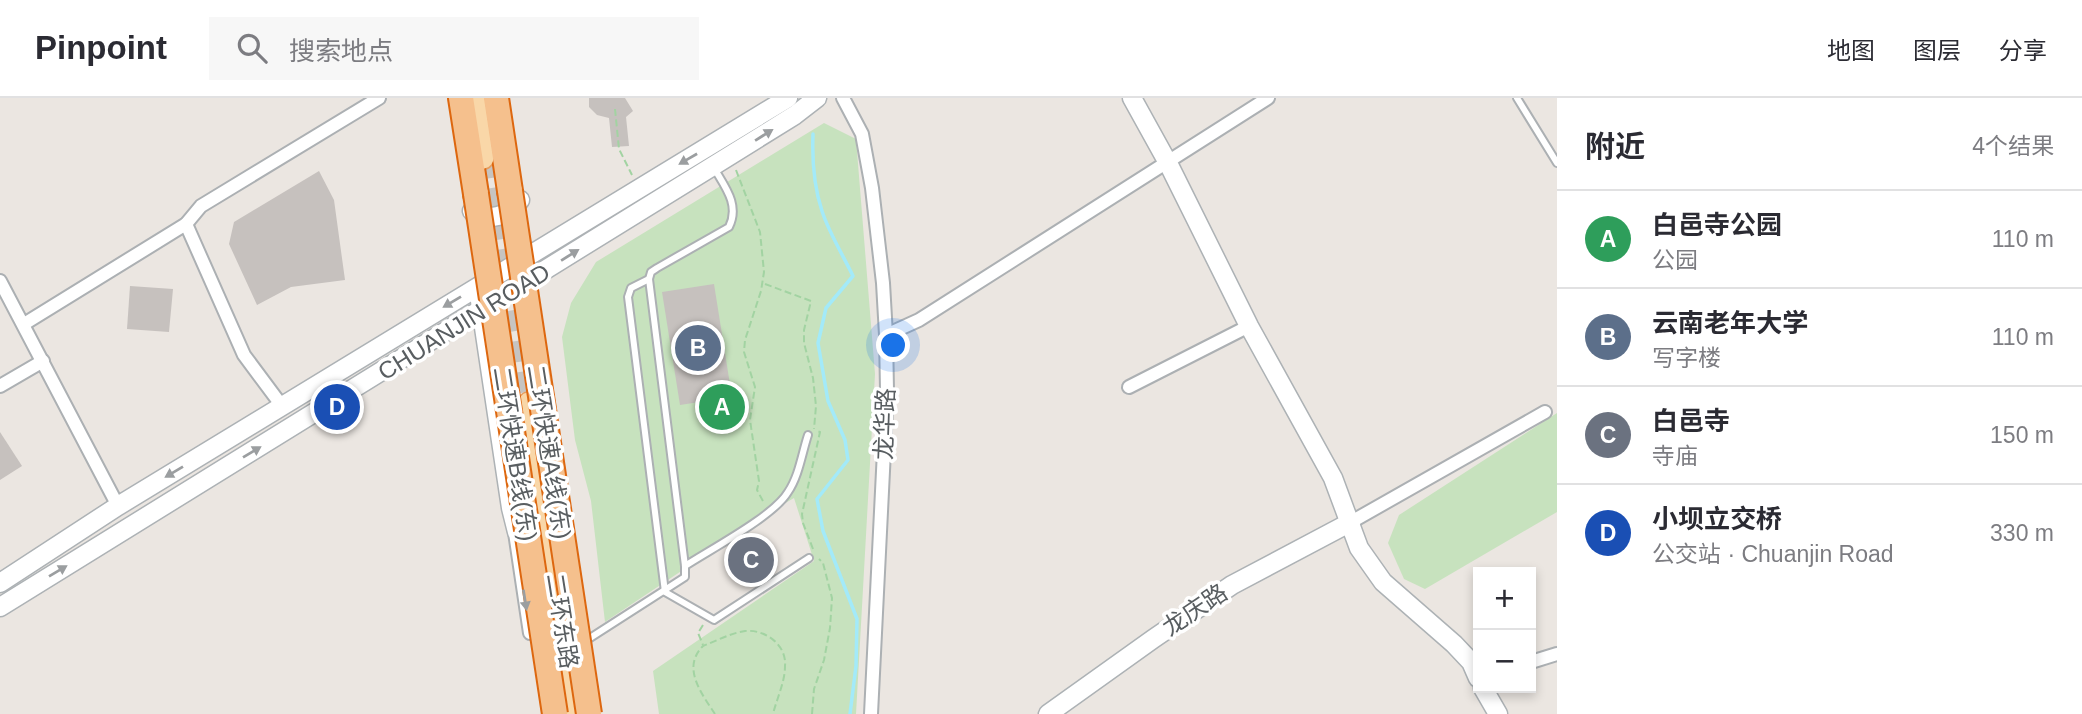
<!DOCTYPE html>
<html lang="zh">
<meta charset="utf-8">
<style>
body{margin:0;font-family:Helvetica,"Noto Sans SC",sans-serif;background:#f7f7f7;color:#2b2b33}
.controls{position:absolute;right:21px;bottom:21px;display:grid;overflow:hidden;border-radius:0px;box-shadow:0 4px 10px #0003}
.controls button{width:63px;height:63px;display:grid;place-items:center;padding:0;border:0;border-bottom:2px solid #e1e1e2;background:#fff;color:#2b2b33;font:35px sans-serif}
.you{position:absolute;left:894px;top:248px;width:24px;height:24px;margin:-18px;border:5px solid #fff;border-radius:50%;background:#1a73e8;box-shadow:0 0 0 10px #1a73e833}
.badge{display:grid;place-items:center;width:46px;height:46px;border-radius:50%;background:#db2777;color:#fff;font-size:23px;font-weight:700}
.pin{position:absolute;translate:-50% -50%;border:4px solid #fff;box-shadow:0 2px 7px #0006}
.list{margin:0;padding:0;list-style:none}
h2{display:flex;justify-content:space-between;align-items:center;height:91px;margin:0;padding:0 28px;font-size:30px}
h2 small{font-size:23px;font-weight:400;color:#7c7c81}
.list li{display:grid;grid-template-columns:46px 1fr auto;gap:21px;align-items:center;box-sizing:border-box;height:98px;padding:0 28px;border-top:2px solid #e1e1e2}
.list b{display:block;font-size:26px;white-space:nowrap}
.list p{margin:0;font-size:23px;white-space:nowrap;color:#7c7c81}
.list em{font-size:23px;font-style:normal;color:#7c7c81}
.icon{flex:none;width:38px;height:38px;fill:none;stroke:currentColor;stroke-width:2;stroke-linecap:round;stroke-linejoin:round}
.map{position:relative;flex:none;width:1557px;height:616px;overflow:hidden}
header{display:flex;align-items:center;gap:42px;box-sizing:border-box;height:98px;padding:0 35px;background:#fff;border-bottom:2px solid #e1e1e2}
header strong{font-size:33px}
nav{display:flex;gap:38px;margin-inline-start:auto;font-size:24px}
.search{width:490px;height:63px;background:#f7f7f7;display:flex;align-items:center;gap:18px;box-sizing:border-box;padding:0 24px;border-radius:0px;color:#7c7c81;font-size:26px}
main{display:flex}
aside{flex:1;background:#fff}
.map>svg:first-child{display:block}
.green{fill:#c7e2be}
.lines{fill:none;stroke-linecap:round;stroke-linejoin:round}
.stream{stroke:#a3eaf9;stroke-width:3.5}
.building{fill:#c6c1be}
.primary-tunnel{stroke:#c6c4c1;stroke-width:21;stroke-dasharray:21 10;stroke-linecap:butt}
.lane-casing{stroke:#acb0b3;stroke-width:10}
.street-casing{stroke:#acb0b3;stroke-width:16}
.secondary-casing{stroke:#adb2b5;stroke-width:21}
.primary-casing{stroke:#e79d5e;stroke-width:24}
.highway-casing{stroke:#dd670f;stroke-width:28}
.path{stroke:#a2d3a2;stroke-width:2;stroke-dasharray:7 3.5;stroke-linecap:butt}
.lane{stroke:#fff;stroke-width:6}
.street{stroke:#fff;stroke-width:12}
.secondary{stroke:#fff;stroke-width:18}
.primary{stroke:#f9d7a8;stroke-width:21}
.highway{stroke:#f5c08d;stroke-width:24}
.highway-bridge-casing{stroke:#dd670f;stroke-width:28;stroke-linecap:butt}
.highway-bridge{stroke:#f5c08d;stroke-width:24}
.oneway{fill:#9b9ea0}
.labels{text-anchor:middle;stroke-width:7;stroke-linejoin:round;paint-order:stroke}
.street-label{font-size:24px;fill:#595e61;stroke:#fff}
</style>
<header>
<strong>Pinpoint</strong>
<div class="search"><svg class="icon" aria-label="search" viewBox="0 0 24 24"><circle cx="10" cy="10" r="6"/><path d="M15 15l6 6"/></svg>搜索地点</div>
<nav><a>地图</a><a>图层</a><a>分享</a></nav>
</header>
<main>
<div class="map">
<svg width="1557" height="616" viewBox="0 0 1557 616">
<rect width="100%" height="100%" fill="#ebe6e1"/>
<g class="green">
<path d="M824 25 856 41 875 276 856 616H659L653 573 814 463 794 400 768 415 605 524 591 403 575 342 562 239 571 205 596 164Z"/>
<path d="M1557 315V414L1425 491 1404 481 1388 445 1399 417Z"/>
</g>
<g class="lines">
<path class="stream" d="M813 36C812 61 814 89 822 113 829 135 843 157 853 178L826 210 818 245 828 303 845 342 848 362 817 401 823 433 857 521 856 568 850 616"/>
</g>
<g class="building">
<path d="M589 0H625L633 13 626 19 629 48 612 49 609 20 597 17 589 9Z"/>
<path d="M319 73 334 102 345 182 291 189 257 207 229 146 234 124Z"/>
<path d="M714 186 732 299 680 307 662 194Z"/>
<path d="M130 188 173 191 169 234 127 231Z"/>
<path d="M0 334 22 368 0 382Z"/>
</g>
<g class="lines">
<path class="primary-tunnel" d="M483 60 521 307"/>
<defs>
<g id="lane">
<path d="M1517 0 1557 65"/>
<path d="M649 181 631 190 628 199 665 494 714 522 809 460"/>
<path d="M685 468C711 451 774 418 788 394 799 378 802 355 808 337"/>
<path d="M590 540 685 479V468L649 181 651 174 657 170 729 129C740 107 725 89 714 70"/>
</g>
<g id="street">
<path d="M843 0 862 36 872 90 883 185 886 237 887 292 871 616"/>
<path d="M186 126 244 257 282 308"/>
<path d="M0 183 118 408"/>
<path d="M24 226 186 126 201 108 379 0"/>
<path d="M886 237 919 222 1268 0"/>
<path d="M0 288 43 263"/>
<path d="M1129 289 1249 228"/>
<path d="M1351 424 1545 314"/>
<path d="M514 428 530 535"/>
<path d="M1531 564 1557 556"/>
</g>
<g id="secondary">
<path d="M1132 0 1168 65 1249 228 1333 380 1359 450 1383 484 1454 546 1471 564 1478 580"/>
<path d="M472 113C488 125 509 118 520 102"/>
<path d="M480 203 511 410 517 434"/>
<path d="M0 485 118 408 788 0"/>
<path d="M0 509 713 68 795 17 817 0"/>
<path d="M1483 590 1498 616"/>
<path d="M1048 616 1153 541 1232 487 1351 424"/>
</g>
<g id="primary">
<path d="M474 0 483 60"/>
<path d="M529 305 576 616"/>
</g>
<g id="highway">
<path d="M461 0 476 96"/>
<path d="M496 0 510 93"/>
</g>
</defs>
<use href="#lane" class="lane-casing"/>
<use href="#street" class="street-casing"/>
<use href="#secondary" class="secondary-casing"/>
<use href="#primary" class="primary-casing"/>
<use href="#highway" class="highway-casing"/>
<g class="path">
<path d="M615 11 619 51 632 77"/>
<path d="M736 72 760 134 764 174 761 193 745 242 744 254 755 289 750 322 759 383 757 392 764 405"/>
<path d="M765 186 811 203 804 232V245L813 280 816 308 814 331"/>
<path d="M813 451 803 425 802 416 820 334 817 333"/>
<path d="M703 527 698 535 703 547"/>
<path d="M715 616C702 596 681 570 703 548 716 543 731 535 745 533 765 531 787 547 785 568 785 584 777 600 773 616"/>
<path d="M812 616 814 591 824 562 830 530 832 500 823 465 819 461"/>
</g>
<use href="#lane" class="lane"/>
<use href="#street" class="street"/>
<use href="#secondary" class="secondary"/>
<use href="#primary" class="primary"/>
<use href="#highway" class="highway"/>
<defs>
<g id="highway-bridge">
<path d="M510 93 589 616"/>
<path d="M476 96 555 616"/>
</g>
</defs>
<use href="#highway-bridge" class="highway-bridge-casing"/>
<use href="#highway-bridge" class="highway-bridge"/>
</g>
<defs><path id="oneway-solid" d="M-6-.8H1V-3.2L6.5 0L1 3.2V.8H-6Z" transform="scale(1.75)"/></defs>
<g class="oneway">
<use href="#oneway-solid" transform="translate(764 37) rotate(-32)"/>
<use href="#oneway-solid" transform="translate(688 61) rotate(150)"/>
<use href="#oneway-solid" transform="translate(570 157) rotate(-32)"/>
<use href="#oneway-solid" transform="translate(452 204) rotate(149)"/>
<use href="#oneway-solid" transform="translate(252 354) rotate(-31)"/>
<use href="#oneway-solid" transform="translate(174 374) rotate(149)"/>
<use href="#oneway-solid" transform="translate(58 473) rotate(-31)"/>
<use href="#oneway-solid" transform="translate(525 502) rotate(81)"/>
</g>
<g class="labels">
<g class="street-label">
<text transform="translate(464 224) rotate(-32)" y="8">CHUANJIN ROAD</text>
<text transform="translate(885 326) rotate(-88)" y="8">龙华路</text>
<text transform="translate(549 354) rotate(81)" y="8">二环快速A线(东)</text>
<text transform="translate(515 356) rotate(81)" y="8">二环快速B线(东)</text>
<text transform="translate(1195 512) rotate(-34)" y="8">龙庆路</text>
<text transform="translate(562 523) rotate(81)" y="8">二环东路</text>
</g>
</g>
</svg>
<div class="controls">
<button>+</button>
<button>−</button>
</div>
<div class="you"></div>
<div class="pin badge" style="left:722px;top:309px;background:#2e9e5b">A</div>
<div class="pin badge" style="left:698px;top:250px;background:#5c6f8a">B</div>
<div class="pin badge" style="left:751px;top:462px;background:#6b7280">C</div>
<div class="pin badge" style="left:337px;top:309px;background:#1a4fb4">D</div>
</div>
<aside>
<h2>附近<small>4个结果</small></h2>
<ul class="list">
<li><span class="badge" style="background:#2e9e5b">A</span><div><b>白邑寺公园</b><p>公园</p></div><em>110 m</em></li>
<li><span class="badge" style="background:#5c6f8a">B</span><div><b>云南老年大学</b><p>写字楼</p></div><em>110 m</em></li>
<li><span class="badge" style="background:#6b7280">C</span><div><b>白邑寺</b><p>寺庙</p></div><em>150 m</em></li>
<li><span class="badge" style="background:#1a4fb4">D</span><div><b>小坝立交桥</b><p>公交站 · Chuanjin Road</p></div><em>330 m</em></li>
</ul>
</aside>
</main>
